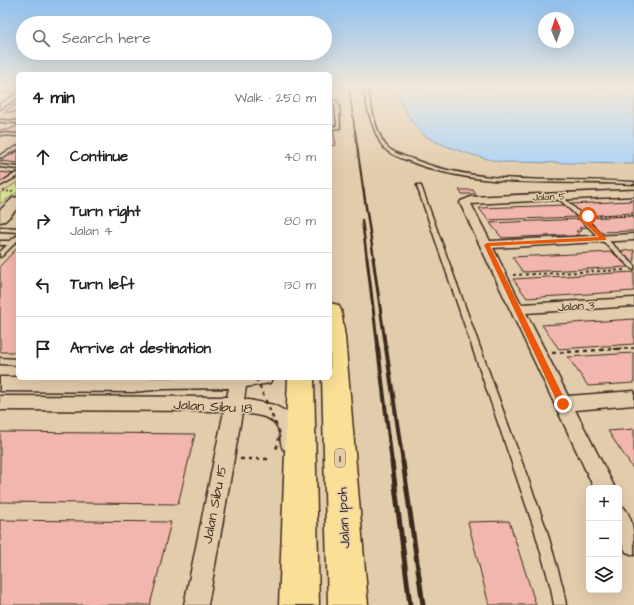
<!DOCTYPE html>
<meta charset="utf-8">
<style>
body{margin:0;font-family:"Architects Daughter",sans-serif;background:#f6f6f6;color:#202124}
.controls{position:absolute;right:12px;bottom:12px;display:grid;overflow:hidden;border-radius:6px;box-shadow:0 4px 16px #0002}
.controls button{width:36px;height:36px;display:grid;place-items:center;padding:0;border:0;border-bottom:1px solid #e0e0e0;background:#fff;color:#202124;font:20px sans-serif}
.compass{position:absolute;left:538px;top:12px;width:36px;height:36px;border-radius:50%;background:#fff;box-shadow:0 4px 16px #0002;rotate:358deg}
.stop{position:absolute;width:12px;height:12px;margin:-9px;border:3px solid #ea580c;border-radius:50%;background:#fff}
.stop.end{background:#ea580c;border-color:#fff;box-shadow:0 1px 4px #0008}
.list{margin:0;padding:0;list-style:none}
h2{display:flex;justify-content:space-between;align-items:center;height:52px;margin:0;padding:0 16px;font-size:17px}
h2 small{font-size:13px;font-weight:400;color:#757577}
.list li{display:grid;grid-template-columns:26px 1fr auto;gap:12px;align-items:center;box-sizing:border-box;height:64px;padding:0 16px;border-top:1px solid #e0e0e0}
.list b{display:block;font-size:15px;white-space:nowrap}
.list p{margin:0;font-size:13px;white-space:nowrap;color:#757577}
.list em{font-size:13px;font-style:normal;color:#757577}
.icon{flex:none;width:22px;height:22px;fill:none;stroke:currentColor;stroke-width:2;stroke-linecap:round;stroke-linejoin:round}
.map{position:relative;flex:none;width:634px;height:605px;overflow:hidden}
.search{position:absolute;background:#fff;box-shadow:0 4px 16px #0002;left:16px;top:16px;width:316px;height:44px;display:flex;align-items:center;gap:10px;box-sizing:border-box;padding:0 14px;border-radius:22px;color:#757577;font-size:15px}
.panel{position:absolute;background:#fff;box-shadow:0 4px 16px #0002;left:16px;top:72px;width:316px;height:308px;border-radius:6px}
.map>svg:first-child{display:block}
.green{fill:#d7e294;stroke:#898659}
.water{fill:#acd3f6;stroke:#7f8fa0}
.building{fill:#f1b6ad;stroke:#3b2a1e}
.lines{fill:none;stroke-linecap:round;stroke-linejoin:round}
.service-casing{stroke:#3b2a1e;stroke-width:3}
.minor-casing{stroke:#3b2a1e;stroke-width:3}
.tertiary-casing{stroke:#3b2a1e;stroke-width:3}
.trunk-casing{stroke:#3b2a1e;stroke-width:3}
.path-far2{stroke:#3b2a1e;stroke-width:1.5;stroke-dasharray:2 2;stroke-linecap:butt}
.path-far1{stroke:#3b2a1e;stroke-width:2;stroke-dasharray:3 3;stroke-linecap:butt}
.path{stroke:#3b2a1e;stroke-width:2.5;stroke-dasharray:4 4;stroke-linecap:butt}
.service{fill:#e3ccac;fill-rule:evenodd}
.minor{fill:#e3ccac;fill-rule:evenodd}
.tertiary{fill:#e3ccac;fill-rule:evenodd}
.trunk{fill:#fadf96;fill-rule:evenodd}
.rail-far5{stroke:#3b2a1e;stroke-width:1.5}
.rail-far4{stroke:#3b2a1e;stroke-width:2}
.rail-far3{stroke:#3b2a1e;stroke-width:2.5}
.rail-far2{stroke:#3b2a1e;stroke-width:3}
.rail-far1{stroke:#3b2a1e;stroke-width:4}
.rail{stroke:#3b2a1e;stroke-width:5}
.path-bridge{stroke:#3b2a1e;stroke-width:2.5;stroke-dasharray:4 4;stroke-linecap:butt}
.route{fill:#ea580c}
.labels{text-anchor:middle;stroke-width:3;stroke-linejoin:round;paint-order:stroke}
.far-street-label{font-size:10px;fill:#3b2a1e;stroke:#e3ccac}
.shield{fill:#e3ccac;stroke:#6d5b49;stroke-width:1}
.shield-label{font-size:11px;font-weight:bold;fill:#3b2a1e}
.street-label{font-size:12px;fill:#3b2a1e;stroke:#e3ccac}
.near-street-label{font-size:14px;fill:#3b2a1e;stroke:#e3ccac}
</style>
<div class="map">
<svg width="634" height="605" viewBox="0 0 634 605">
<rect width="100%" height="100%" fill="#e3ccac"/>
<filter id="ink" filterUnits="userSpaceOnUse"><feTurbulence type="fractalNoise" baseFrequency=".025" numOctaves="2"/><feDisplacementMap in="SourceGraphic" scale="8" xChannelSelector="R" yChannelSelector="G"/><feConvolveMatrix kernelMatrix="1 2 1 2 8 2 1 2 1" color-interpolation-filters="sRGB"/></filter>
<g filter="url(#ink)">
<path class="green" d="M18 182V192L0 204V193Z"/>
<path class="water" d="M394 87H634V164L502 162C483 159 439 146 423 134 412 126 399 99 394 87Z"/>
<g class="building">
<rect x="0" y="88" width="18" height="5"/>
<path d="M18 103V112H4Z"/>
<path d="M18 125V135L0 133V130H8Z"/>
<path d="M330 130H333L336 145 330 146Z"/>
<path d="M18 151V163L0 161Z"/>
<path d="M0 172 16 174 0 183Z"/>
<path d="M459 190H473L476 194H462Z"/>
<path d="M629 200H634V213L583 216 571 204 631 201Z"/>
<path d="M567 205 579 217 488 220 479 208Z"/>
<path d="M634 216V231L599 232 585 218Z"/>
<path d="M580 219 589 227 579 228 582 231H576L580 235H575L577 237 567 238 565 235 502 238 490 223Z"/>
<path d="M18 247V352H0V266Z"/>
<path d="M634 250V263L620 251Z"/>
<path d="M612 252 628 267 523 272 512 257Z"/>
<path d="M634 272V291L527 298 513 279Z"/>
<path d="M634 319V344L559 349 542 325Z"/>
<path d="M634 353V383L588 386 568 357Z"/>
<path d="M634 429V470L608 431Z"/>
<path d="M0 432 195 434 178 504 0 502Z"/>
<path d="M0 520 171 522 150 605H0Z"/>
<path d="M509 521 536 605H489L468 522Z"/>
</g>
<g class="lines">
<defs>
<g id="service">
<path d="M364 87H367C371 105 375 133 387 147 393 153 404 156 412 159 482 187 560 177 634 182V184C559 180 480 190 409 161 401 158 391 155 385 149 374 137 365 102 364 87Z"/>
<path d="M330 100 336 101 339 105 340 128 330 129V127L337 126 335 105 334 103 330 102Z"/>
<path d="M0 120 18 121V123L0 122Z"/>
<path d="M0 133 18 134V136L0 135Z"/>
<path d="M18 146V149L0 158V155Z"/>
<path d="M0 165 18 167V169L0 167Z"/>
<path d="M16 173H18V176L0 186V183Z"/>
<path d="M417 185 421 186 546 528 563 588 566 605H554L551 588 534 528 417 186Z"/>
<path d="M559 194 561 195 634 265V270L632 269 557 197V195Z"/>
<path d="M0 227 18 228V232L0 231Z"/>
<path d="M18 235V240L2 256 0 257V252L7 245H0V241H10Z"/>
<path d="M0 358 18 359V365L0 364Z"/>
</g>
<g id="minor">
<path d="M18 93V98L0 109V104Z"/>
<path d="M634 190V196L471 204 490 241 634 234V240L493 248 521 304 634 298V306L526 313 568 396 634 391V405L575 410 615 488H594L460 203 461 201 471 197Z"/>
<path d="M0 377 272 378 270 383 246 387 244 399 274 405 289 413 298 431 300 443 297 449 290 451 283 449C280 443 281 437 279 431 275 415 255 415 242 413L208 605H184L224 411 0 410V396L227 397 229 388 164 389 133 392 0 391Z"/>
<path d="M619 504C634 512 634 537 634 555L626 552 619 538Z"/>
</g>
<path id="tertiary" d="M18 197V208L5 221 0 222V210L13 198Z"/>
<g id="trunk">
<path d="M330 303 338 305 341 310 345 337 368 605H328L322 378H330Z"/>
<path d="M288 378H314L319 605H279Z"/>
</g>
</defs>
<use href="#service" class="service-casing"/>
<use href="#minor" class="minor-casing"/>
<use href="#tertiary" class="tertiary-casing"/>
<use href="#trunk" class="trunk-casing"/>
<g class="path-far2">
<path d="M3 191 13 192"/>
<path d="M591 216 634 215"/>
</g>
<g class="path-far1">
<path d="M513 275 624 270"/>
<path d="M613 349 634 348"/>
</g>
<g class="path">
<path d="M552 353 630 348"/>
<path d="M240 459H271"/>
</g>
<use href="#service" class="service"/>
<use href="#minor" class="minor"/>
<use href="#tertiary" class="tertiary"/>
<use href="#trunk" class="trunk"/>
<path class="rail-far5" d="M349 87 355 132"/>
<path class="rail-far4" d="M355 131 363 188"/>
<g class="rail-far3">
<path d="M363 187 374 259"/>
<path d="M362 220 367 259"/>
</g>
<g class="rail-far2">
<path d="M367 258 378 349"/>
<path d="M373 258 386 349"/>
</g>
<g class="rail-far1">
<path d="M378 348 392 463"/>
<path d="M386 348 403 463"/>
</g>
<g class="rail">
<path d="M392 462 410 605"/>
<path d="M403 462 423 605"/>
</g>
<path class="path-bridge" d="M256 378 280 434 276 450"/>
</g>
</g>
<linearGradient id="sky" x2="0" y2="1"><stop stop-color="#90c0ee"/><stop offset="0.51" stop-color="#f2e8da"/><stop offset="1" stop-color="#f2e8da" stop-opacity="0"/></linearGradient>
<rect width="634" height="171" fill="url(#sky)"/>
<path class="route" d="M590 215V218H585L606 238V240L490 246 567 404 563 407 558 404 484 245 487 243 599 237 578 217 581 215Z"/>
<g class="labels">
<g class="far-street-label">
<text transform="translate(549 196) rotate(-3)" y="4">Jalan 5</text>
</g>
<rect class="shield" x="335" y="449" width="10" height="18" rx="3"/>
<g class="shield-label">
<text x="340" y="462">1</text>
</g>
<g class="street-label">
<text transform="translate(576 306) rotate(-4)" y="4">Jalan 3</text>
</g>
<g class="near-street-label">
<text transform="translate(213 406) rotate(3)" y="5">Jalan Sibu 18</text>
<text transform="translate(214 504) rotate(-79)" y="5">Jalan Sibu 15</text>
<text transform="translate(343 518) rotate(-93)" y="5">Jalan Ipoh</text>
</g>
</g>
</svg>
<div class="controls">
<button>+</button>
<button>−</button>
<button><svg class="icon" aria-label="layers" viewBox="0 0 24 24"><path d="M12 4l9 5-9 5-9-5zM3 14l9 5 9-5"/></svg></button>
</div>
<svg class="compass" viewBox="-18 -18 36 36"><path d="M0-13l5 13h-10z" fill="#e53935"/><path d="M0 13l5-13h-10z" fill="#757577"/></svg>
<div class="stop" style="left:588px;top:216px"></div>
<div class="stop end" style="left:563px;top:404px"></div>
<div class="search"><svg class="icon" aria-label="search" viewBox="0 0 24 24"><circle cx="10" cy="10" r="6"/><path d="M15 15l6 6"/></svg>Search here</div>
<section class="panel">
<h2>4 min<small>Walk · 250 m</small></h2>
<ul class="list">
<li><svg class="icon" aria-label="ahead" viewBox="0 0 24 24"><path d="M12 20V5M6 11l6-6 6 6"/></svg><div><b>Continue</b></div><em>40 m</em></li>
<li><svg class="icon" aria-label="right" viewBox="0 0 24 24"><path d="M7 20v-9h11M14 6l5 5-5 5"/></svg><div><b>Turn right</b><p>Jalan 4</p></div><em>80 m</em></li>
<li><svg class="icon" aria-label="left" viewBox="0 0 24 24"><path d="M17 20v-9H6M10 6l-5 5 5 5"/></svg><div><b>Turn left</b></div><em>130 m</em></li>
<li><svg class="icon" aria-label="arrive" viewBox="0 0 24 24"><path d="M6 21V4h12l-3 4 3 4H6"/></svg><div><b>Arrive at destination</b></div></li>
</ul>
</section>
</div>
